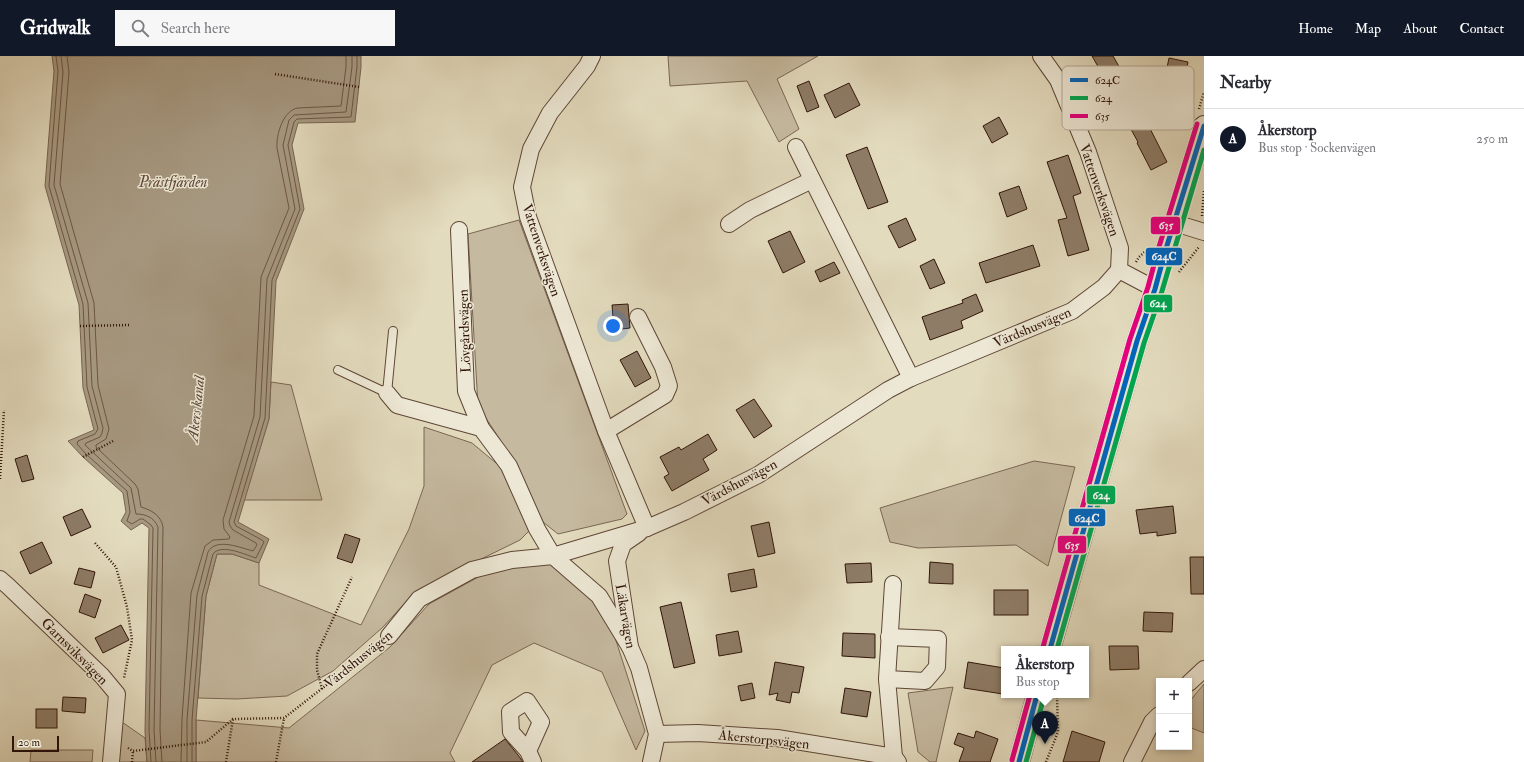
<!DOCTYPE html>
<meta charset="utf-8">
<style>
body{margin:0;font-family:"IM FELL Double Pica",serif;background:#f7f7f7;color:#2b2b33}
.controls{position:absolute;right:12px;bottom:12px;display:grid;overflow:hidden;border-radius:0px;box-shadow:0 2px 6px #0003}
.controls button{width:36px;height:36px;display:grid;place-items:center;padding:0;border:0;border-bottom:1px solid #e1e1e2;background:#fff;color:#2b2b33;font:20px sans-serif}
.scale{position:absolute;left:12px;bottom:10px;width:47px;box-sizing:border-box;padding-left:4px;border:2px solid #311509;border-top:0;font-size:11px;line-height:14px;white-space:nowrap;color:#311509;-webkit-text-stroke:3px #ede8d5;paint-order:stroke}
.you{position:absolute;left:613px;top:270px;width:14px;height:14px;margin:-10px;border:3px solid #fff;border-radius:50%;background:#1a73e8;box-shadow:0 0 0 6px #1a73e833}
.badge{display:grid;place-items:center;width:26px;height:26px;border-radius:50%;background:#111827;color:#fff;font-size:13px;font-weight:700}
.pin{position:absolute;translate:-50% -33px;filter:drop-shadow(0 1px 2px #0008)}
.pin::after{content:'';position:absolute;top:21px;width:14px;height:12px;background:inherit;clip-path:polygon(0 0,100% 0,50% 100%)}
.popup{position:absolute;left:1001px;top:590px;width:88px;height:52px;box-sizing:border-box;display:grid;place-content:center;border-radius:0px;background:#fff;filter:drop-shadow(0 1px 3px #0005);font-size:13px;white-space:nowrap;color:#7c7c81}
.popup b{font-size:15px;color:#2b2b33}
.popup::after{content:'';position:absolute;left:50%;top:100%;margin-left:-8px;border:8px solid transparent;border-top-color:#fff}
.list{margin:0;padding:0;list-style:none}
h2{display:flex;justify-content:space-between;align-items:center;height:52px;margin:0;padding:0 16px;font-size:17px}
h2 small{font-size:13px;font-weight:400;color:#7c7c81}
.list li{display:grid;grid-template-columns:26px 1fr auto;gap:12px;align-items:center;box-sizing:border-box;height:60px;padding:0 16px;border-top:1px solid #e1e1e2}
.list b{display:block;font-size:15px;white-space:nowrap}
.list p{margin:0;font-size:13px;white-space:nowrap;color:#7c7c81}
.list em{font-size:13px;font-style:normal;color:#7c7c81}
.icon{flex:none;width:22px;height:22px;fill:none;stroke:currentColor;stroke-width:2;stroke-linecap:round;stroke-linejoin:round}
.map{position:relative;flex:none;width:1204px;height:706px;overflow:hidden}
header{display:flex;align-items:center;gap:24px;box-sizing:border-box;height:56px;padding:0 20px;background:#111827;color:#fff}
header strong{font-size:19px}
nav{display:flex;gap:22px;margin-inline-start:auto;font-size:14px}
.search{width:280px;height:36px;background:#f7f7f7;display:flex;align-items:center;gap:10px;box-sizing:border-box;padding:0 14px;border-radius:0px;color:#7c7c81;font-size:15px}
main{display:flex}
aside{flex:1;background:#fff}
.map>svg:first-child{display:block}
.green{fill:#c5b99f;stroke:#7b6754}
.water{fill:#a69880;stroke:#776450}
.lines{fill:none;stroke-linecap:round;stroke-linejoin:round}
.shore{stroke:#6c5644;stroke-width:1}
.building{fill:#8e7c67;stroke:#311509}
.service-casing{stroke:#5e4636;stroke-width:10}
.minor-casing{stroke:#5e4636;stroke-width:18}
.tertiary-casing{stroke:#5e4636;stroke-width:22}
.path{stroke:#311509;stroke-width:2.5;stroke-dasharray:1 2;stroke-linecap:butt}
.service{stroke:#ede8d5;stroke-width:8}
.minor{stroke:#ede8d5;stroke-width:16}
.tertiary{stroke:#ede8d5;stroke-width:20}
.bus-1-casing{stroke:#ede8d5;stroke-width:8}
.bus-2-casing{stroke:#ede8d5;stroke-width:8}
.bus-3-casing{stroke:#ede8d5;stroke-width:8}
.bus-1{stroke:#0065bd;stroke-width:5}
.bus-2{stroke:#00a651;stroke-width:5}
.bus-3{stroke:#e5007d;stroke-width:5}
.labels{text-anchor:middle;stroke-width:3;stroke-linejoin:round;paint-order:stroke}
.street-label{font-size:14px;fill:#311509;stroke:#ede8d5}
.water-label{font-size:15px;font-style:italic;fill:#604939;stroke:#ede8d5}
.key{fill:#ede8d5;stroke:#b5a998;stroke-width:1}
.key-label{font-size:11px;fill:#311509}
.line-badge{stroke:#ede8d5;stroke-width:1.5}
.badge-label{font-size:11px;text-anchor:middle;font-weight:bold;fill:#fff}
</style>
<header>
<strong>Gridwalk</strong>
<div class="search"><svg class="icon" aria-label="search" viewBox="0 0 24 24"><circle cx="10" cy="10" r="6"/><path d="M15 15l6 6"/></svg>Search here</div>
<nav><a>Home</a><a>Map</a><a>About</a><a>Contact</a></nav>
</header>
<main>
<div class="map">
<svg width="1204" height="706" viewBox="0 0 1204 706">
<rect width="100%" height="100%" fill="#e3dbbe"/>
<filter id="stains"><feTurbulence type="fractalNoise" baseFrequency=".005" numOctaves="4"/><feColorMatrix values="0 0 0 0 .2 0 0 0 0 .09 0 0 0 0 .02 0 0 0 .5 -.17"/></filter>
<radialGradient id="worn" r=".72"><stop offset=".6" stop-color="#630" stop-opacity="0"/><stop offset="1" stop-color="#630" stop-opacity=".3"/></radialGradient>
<g class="green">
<path d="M668 0H818L777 23 799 73 779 86 747 25 670 30Z"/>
<path d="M519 164 627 458 622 463 558 478 543 466 514 405 478 350 468 178Z"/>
<path d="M271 326 291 329 322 444H244L269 363Z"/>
<path d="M424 371 472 387 502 412 530 474 520 484 416 535 382 572 333 615 287 640 237 643 198 642 206 540 217 498H232L259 507V529L361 569 409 473 424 430Z"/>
<path d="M1034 405 1075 411 1048 510 1016 489 918 492 890 486 880 452Z"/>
<path d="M536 497 602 541 645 675 636 694 602 616 534 587 492 609 450 697 455 706H196V664L289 672 390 591 429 548 482 519Z"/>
<path d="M1204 628V677L1189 671V646Z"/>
<path d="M953 631 936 706H930L918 696 908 637Z"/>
<path d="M122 666 145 682 147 706H117Z"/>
<path d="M31 694H93L92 706H30Z"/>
</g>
<path class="water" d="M52 0H361V11L355 66 298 67 292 89 304 153 276 225 269 363 238 466 269 483 259 507 232 498H217L206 540 196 664V706H147L145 675 149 472 142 467 131 474 121 465 126 456 123 437 83 401 68 385 94 374 83 332 79 249 45 130 54 15Z"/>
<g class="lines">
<g class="shore">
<path d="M56 0 58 15 49 130 83 248 87 331 98 373 95 378 78 385 77 388 86 398 127 435 130 456 127 465 132 468 140 463H143L151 469 153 472 149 674 151 706"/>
<path d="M61 0 63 16 54 129 88 247 92 330 103 372 102 377 100 381 86 387 85 389 131 432 136 458C145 458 154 461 158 471L154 674 156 706"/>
<path d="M67 0 69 16 60 128 94 247 98 329 109 373 106 383 96 389V391L135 428 138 433 141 451C151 454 161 459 163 471L160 674 162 706"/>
<path d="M181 706 182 663 191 537 205 490 213 484 229 483 230 481 224 473 223 464 254 360 261 221 289 152 277 92C276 79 283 54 298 52L341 50 346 11V0"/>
<path d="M187 706V664L197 539 208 496C216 481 241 492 253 495L257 489 256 487 233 474 230 470 229 466 260 361 267 223 295 153 283 89 289 64 294 59 346 56 352 11V0"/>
<path d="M192 706V664L202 540 213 498C221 487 246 499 256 502L264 486 262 484 236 470 234 466 265 362 272 224 300 153 288 89 294 66 297 63 351 61 357 11V0"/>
</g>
</g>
<g class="building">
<path d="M1092 0H1113L1136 40 1134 41 1167 106 1151 114 1137 87 1138 86 1122 57 1124 56Z"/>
<path d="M1169 2 1188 6 1181 40 1162 36Z"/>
<path d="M809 25 819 51 807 56 797 30Z"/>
<path d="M849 27 860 49 835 62 824 39Z"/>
<path d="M999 61 1008 78 992 87 983 70Z"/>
<path d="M867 91 888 146 868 153 846 99Z"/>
<path d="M1068 99 1081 137 1073 140 1089 194 1068 200 1058 164 1067 162 1047 106Z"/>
<path d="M1019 130 1027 153 1007 161 999 137Z"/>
<path d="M906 162 916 184 899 192 888 170Z"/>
<path d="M790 175 805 206 783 217 768 185Z"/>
<path d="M1033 189 1040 210 986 227 979 207Z"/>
<path d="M934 203 945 227 930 233 920 210Z"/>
<path d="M834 206 840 217 820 226 815 215Z"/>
<path d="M976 238 983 255 961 265 963 272 930 284 922 261 963 247 962 244Z"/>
<path d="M628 248 630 272 614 274 612 249Z"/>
<path d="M637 295 651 322 635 331 620 304Z"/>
<path d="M754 343 772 370 754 382 736 354Z"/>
<path d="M708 378 717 394 703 403 709 414 672 435 664 421 669 418 660 401 679 391 681 394Z"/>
<path d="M27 399 34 423 22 426 15 403Z"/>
<path d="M1173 450 1176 477 1157 480V476L1140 478 1136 454Z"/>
<path d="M82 453 91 471 71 480 63 461Z"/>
<path d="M769 466 775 497 758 501 751 470Z"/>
<path d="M345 478 360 483 352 507 337 502Z"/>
<path d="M42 486 52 507 30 518 20 496Z"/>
<path d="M1190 501H1204V538H1191Z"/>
<path d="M930 506 953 508V528L929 527Z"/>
<path d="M871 507 872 526 847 527 845 508Z"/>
<path d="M79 512 95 516 91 532 74 528Z"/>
<path d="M754 513 757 531 731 536 728 518Z"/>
<rect x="994" y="534" width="34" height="25"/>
<path d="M85 538 101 544 95 562 79 556Z"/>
<path d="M681 546 695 607 674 612 660 551Z"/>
<path d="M1144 556 1173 557 1172 576 1143 575Z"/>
<path d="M121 569 129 584 103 597 95 582Z"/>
<path d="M738 575 742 596 719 600 716 579Z"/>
<path d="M843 577 875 578V602L842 600Z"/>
<path d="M1109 590H1138L1139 613 1110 614Z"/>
<path d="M775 606 804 611 799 637 792 636 790 647 776 644 778 637 769 639Z"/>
<path d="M968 606 1004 612 1003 638 964 632Z"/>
<path d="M752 627 755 642 741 645 738 630Z"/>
<path d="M845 632 871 636 867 661 841 657Z"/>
<path d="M63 641 86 642 85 657 62 655Z"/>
<rect x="36" y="653" width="21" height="19"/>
<path d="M976 675 998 683 990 706H959L964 692 954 688 958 677 974 682Z"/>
<path d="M1072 675 1105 686 1099 706H1063Z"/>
<path d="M505 683 518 699 523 706H472Z"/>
</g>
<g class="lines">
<defs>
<path id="service" d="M338 314 387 337 393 275"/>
<g id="minor">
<path d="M592 0 587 10 550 57 531 93 522 131 528 161 606 375 647 472"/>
<path d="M1041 0 1058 24 1088 96 1120 192 1119 214"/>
<path d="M796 91 911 322"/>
<path d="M1175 167 1204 176"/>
<path d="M729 168 750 154 812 124"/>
<path d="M459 174 466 335 481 372"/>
<path d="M1119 214 1155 233"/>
<path d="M387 337 397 349 481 372 509 410 537 473 553 500 647 472 684 456 758 419 888 334 911 322 1072 255 1104 231 1119 214"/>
<path d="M606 375 665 339 669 330 663 311 638 261"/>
<path d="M639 477 623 488 617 505 630 591 639 612 657 678 651 706"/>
<path d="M0 523 8 530 102 620 117 638 111 706"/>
<path d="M893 528 887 623 894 701"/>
<path d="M389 580 419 543 472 514 512 504 553 500 599 540 630 591"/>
<path d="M887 623 925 625 937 611 938 583 889 581"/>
<path d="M1189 627 1204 613"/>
<path d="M657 678 698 677 777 682 894 701 898 706"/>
<path d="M528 695 541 666 527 645 510 656 511 676 528 695 533 706"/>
<path d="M1132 706 1152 666 1159 659"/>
</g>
<g id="tertiary">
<path d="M1050 593 1137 285 1155 233 1165 196 1204 70"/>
<path d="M1019 706 1037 639"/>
</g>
</defs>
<use href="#service" class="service-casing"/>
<use href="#minor" class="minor-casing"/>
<use href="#tertiary" class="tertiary-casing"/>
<g class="path">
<path d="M275 18 359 31"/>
<path d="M1199 53 1204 36"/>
<path d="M1202 160 1204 135"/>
<path d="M1136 206 1139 201 1147 194"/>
<path d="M1179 216 1199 191"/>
<path d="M80 270 130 269"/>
<path d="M83 401 113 385"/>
<path d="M0 423 4 354"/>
<path d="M95 487 116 511 127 551 132 584 124 622"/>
<path d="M322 633 317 614V598L352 521"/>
<path d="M128 692 133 695 206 686 233 663 284 662 378 589"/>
<path d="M132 706 133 695"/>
<path d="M226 706 233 663"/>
<path d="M276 706 284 662"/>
<path d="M1046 706 1058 676 1057 639"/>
</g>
<use href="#service" class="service"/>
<use href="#minor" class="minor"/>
<use href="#tertiary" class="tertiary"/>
<defs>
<g id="bus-1">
<path d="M1050 593 1137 285 1155 233 1165 196 1204 70"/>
<path d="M1019 706 1037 639"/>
</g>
<g id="bus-2">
<path d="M1057 593 1144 287 1162 235 1204 94"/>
<path d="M1026 706 1044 641"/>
</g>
<g id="bus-3">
<path d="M1043 591 1130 283 1148 231 1158 194 1197 68"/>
<path d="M1012 704 1030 639"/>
</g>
</defs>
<use href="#bus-1" class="bus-1-casing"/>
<use href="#bus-2" class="bus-2-casing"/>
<use href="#bus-3" class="bus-3-casing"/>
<use href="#bus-1" class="bus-1"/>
<use href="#bus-2" class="bus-2"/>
<use href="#bus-3" class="bus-3"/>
</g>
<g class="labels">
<g class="street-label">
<text transform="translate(1100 134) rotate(71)" y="5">Vattenverksvägen</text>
<text transform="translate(542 194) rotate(72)" y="5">Vattenverksvägen</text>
<text transform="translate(1032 271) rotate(-23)" y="5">Värdshusvägen</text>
<text transform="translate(464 275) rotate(-92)" y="5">Lövgårdsvägen</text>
<text transform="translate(739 426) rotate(-28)" y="5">Värdshusvägen</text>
<text transform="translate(626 560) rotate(80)" y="5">Läkarvägen</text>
<text transform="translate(75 595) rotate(45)" y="5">Garnsviksvägen</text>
<text transform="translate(358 603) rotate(-39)" y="5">Värdshusvägen</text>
<text transform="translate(764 683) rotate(6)" y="5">Åkerstorpsvägen</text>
</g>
<g class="water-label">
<text x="173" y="131">Prästfjärden</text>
<text transform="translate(196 353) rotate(-84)" y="5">Åkers kanal</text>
</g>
</g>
<rect x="1062" y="10" width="132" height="64" rx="6" class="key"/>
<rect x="1070" y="22" width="18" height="4" fill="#0065bd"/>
<rect x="1070" y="40" width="18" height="4" fill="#00a651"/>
<rect x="1070" y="58" width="18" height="4" fill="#e5007d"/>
<g class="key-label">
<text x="1095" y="28">624C</text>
<text x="1095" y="46">624</text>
<text x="1095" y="64">635</text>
</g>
<g class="line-badge">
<rect x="1150" y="160" width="31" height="19" rx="4" fill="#e5007d"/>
<rect x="1145" y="191" width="38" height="19" rx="4" fill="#0065bd"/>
<rect x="1143" y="238" width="30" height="19" rx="4" fill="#00a651"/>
<rect x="1086" y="429" width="30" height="20" rx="4" fill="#00a651"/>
<rect x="1068" y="452" width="38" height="19" rx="4" fill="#0065bd"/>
<rect x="1057" y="479" width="30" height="19" rx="4" fill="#e5007d"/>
</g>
<g class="badge-label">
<text x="1166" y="173">635</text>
<text x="1164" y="204">624C</text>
<text x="1158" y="251">624</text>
<text x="1101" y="443">624</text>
<text x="1087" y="466">624C</text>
<text x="1072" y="493">635</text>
</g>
<rect width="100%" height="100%" filter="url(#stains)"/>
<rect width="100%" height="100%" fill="url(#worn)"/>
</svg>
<div class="controls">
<button>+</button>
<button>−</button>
</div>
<div class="scale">20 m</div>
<div class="you"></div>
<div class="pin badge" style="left:1045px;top:688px">A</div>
<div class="popup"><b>Åkerstorp</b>Bus stop</div>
</div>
<aside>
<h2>Nearby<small></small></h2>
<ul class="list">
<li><span class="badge">A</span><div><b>Åkerstorp</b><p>Bus stop · Sockenvägen</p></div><em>250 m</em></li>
</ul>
</aside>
</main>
